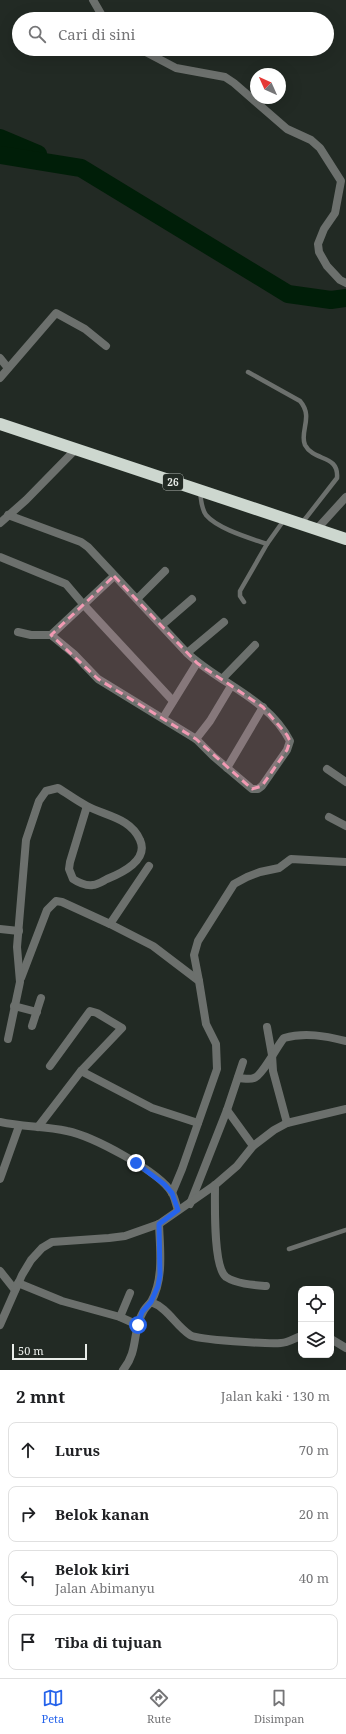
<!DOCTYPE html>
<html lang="id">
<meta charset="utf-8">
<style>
body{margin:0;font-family:"Noto Serif",serif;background:#f2f2f2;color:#202124}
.controls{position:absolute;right:12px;bottom:12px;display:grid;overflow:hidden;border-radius:8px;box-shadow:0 4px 16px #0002}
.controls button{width:36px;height:36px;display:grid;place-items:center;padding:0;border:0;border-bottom:1px solid #e0e0e0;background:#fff;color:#202124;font:20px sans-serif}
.compass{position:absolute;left:250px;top:68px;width:36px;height:36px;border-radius:50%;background:#fff;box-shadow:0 4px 16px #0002;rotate:315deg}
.scale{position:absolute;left:12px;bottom:10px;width:75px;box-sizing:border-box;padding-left:4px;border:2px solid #e9ede9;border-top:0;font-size:11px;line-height:14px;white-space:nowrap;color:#e9ede9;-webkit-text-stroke:3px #222a24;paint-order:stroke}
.stop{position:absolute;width:12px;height:12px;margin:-9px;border:3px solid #2563eb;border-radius:50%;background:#fff}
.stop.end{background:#2563eb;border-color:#fff;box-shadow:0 1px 4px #0008}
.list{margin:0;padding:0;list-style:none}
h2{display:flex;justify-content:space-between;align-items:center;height:52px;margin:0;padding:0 16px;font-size:17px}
h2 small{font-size:13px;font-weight:400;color:#757577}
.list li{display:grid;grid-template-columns:26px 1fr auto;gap:12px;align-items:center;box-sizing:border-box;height:56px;margin:0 8px 8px;padding:0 8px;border:1px solid #e0e0e0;border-radius:8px}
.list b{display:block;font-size:15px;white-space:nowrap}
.list p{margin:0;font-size:13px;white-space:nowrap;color:#757577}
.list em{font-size:13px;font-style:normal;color:#757577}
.icon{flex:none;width:22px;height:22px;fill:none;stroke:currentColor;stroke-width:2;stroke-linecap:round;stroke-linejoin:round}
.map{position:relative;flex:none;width:346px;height:1370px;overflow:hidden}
.search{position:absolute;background:#fff;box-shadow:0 4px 16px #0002;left:12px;right:12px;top:12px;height:44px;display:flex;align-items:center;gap:10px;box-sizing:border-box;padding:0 14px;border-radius:22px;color:#757577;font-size:15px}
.sheet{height:308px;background:#fff}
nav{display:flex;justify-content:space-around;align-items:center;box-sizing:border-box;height:56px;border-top:1px solid #e0e0e0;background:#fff;font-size:11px;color:#757577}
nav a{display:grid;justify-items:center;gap:2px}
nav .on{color:#2563eb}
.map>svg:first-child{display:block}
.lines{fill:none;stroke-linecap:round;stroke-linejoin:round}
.river{stroke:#001e08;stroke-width:18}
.lane{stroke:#6c706d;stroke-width:4.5}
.street{stroke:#6c706d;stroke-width:8}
.highway{stroke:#cdd7cf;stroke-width:12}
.route{stroke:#2563eb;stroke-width:5}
.marked{fill:#f19ab3;fill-opacity:0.2;stroke:#f19ab3;stroke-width:3;stroke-dasharray:8 5;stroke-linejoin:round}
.labels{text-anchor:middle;stroke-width:3;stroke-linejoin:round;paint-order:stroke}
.shield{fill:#222a24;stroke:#adb2ae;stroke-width:1}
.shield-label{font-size:10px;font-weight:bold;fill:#e9ede9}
</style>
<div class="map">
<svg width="346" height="1370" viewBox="0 0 346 1370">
<rect width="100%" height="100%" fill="#222a24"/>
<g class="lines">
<g class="river">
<path d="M0 138 38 154"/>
<path d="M0 155 81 168 288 294 331 300 346 298"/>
</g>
<g class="lane">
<path d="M248 372 300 401C314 417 299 432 305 445 314 462 339 454 337 478L302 523"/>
<path d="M200 491C201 499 201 508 206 515 218 529 250 538 267 544L284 520"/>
<path d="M244 602 240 596V591L267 544"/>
<path d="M289 1249 346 1230"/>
</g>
<g class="street">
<path d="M93 0 104 19"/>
<path d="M140 49 176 68 225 77 234 83 287 129 311 140 320 148 341 181 335 213 324 229 318 244 319 252 327 266 340 280 346 283"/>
<path d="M0 358 8 368"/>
<path d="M0 378 56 313 85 329 106 346"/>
<path d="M8 515 81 542 88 547 187 653C220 684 268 698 290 741L287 750 262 786 258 789H252L213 756 196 739 98 679 74 654 51 635H31L18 632"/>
<path d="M0 523 26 500 76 449"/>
<path d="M316 530 346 497"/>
<path d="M0 557 66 584 83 604 173 701"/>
<path d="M137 599 165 571"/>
<path d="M162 625 192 599"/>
<path d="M51 635 114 576"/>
<path d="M187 653 224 622"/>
<path d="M222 679 255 645"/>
<path d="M163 718 197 663"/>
<path d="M196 739 210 721 231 686"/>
<path d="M227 768 263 707"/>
<path d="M327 769 346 782"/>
<path d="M329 817 346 826"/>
<path d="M110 924 153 946 199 981 206 1024 216 1044 217 1069 182 1169 172 1193"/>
<path d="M0 929 19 931"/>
<path d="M21 978 47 910 56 901 62 902 110 924 149 866"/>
<path d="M199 981 194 955 198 941 234 884 247 877 260 872 279 868 291 859 346 862"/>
<path d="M14 1006 37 1012"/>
<path d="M32 1026 41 998"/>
<path d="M267 1027 272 1055 273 1071 287 1123"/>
<path d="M8 1039 20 982 17 947 26 840 39 801 46 791 58 788C68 794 77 801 87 806 106 816 131 818 140 840 149 860 122 873 107 879 103 881 97 885 93 885 85 886 79 883 73 879L69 869 70 862 87 806"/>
<path d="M81 1071 152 1108 198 1123"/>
<path d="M238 1078C243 1078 249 1080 254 1078 262 1076 277 1046 284 1038 305 1032 325 1036 346 1041"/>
<path d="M227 1110 253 1146"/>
<path d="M0 1122C22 1127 45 1126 67 1131 92 1136 159 1171 172 1193 175 1198 176 1205 178 1210"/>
<path d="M38 1127 81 1071 122 1028 97 1013 90 1011 50 1066"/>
<path d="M0 1179 19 1126"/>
<path d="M215 1185C215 1203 213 1267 226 1277 237 1284 253 1285 266 1286"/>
<path d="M190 1204 227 1110 243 1062"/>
<path d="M0 1271 15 1290"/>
<path d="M18 1283 62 1301 120 1317 138 1325"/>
<path d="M151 1302C164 1279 160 1250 159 1224"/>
<path d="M120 1317 130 1293"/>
<path d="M0 1325 22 1275 31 1260 42 1248 52 1242 109 1238 125 1236 159 1224 215 1185 237 1166 253 1146 274 1130 287 1123 346 1109"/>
<path d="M331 1339 346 1348"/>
<path d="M123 1370C139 1351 132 1330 143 1312 145 1308 148 1305 151 1302 168 1308 175 1325 190 1335 197 1340 269 1344 281 1343 288 1343 295 1338 301 1336"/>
</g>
<path class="highway" d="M0 424 346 539"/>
</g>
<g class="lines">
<path class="route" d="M136 1163 164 1184 172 1193 178 1210 159 1224 160 1275 158 1286 151 1302 142 1312 138 1325"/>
</g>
<path class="marked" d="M114 576 197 663 263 707 287 735 290 741 287 750 262 786 252 789 196 739 98 679 51 635Z"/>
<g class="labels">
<rect class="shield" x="163" y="474" width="20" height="16" rx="3"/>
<g class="shield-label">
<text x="173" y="486">26</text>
</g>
</g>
</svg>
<div class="controls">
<button><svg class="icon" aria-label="locate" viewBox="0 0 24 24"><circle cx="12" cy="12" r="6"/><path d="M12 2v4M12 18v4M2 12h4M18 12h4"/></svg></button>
<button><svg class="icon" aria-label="layers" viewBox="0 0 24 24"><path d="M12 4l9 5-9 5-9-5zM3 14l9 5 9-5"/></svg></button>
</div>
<svg class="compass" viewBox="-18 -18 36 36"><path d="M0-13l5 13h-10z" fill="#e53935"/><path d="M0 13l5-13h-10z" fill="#757577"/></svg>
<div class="scale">50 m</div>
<div class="stop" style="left:138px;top:1325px"></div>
<div class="stop end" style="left:136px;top:1163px"></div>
<div class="search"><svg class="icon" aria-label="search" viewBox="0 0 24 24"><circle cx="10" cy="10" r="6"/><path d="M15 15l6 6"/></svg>Cari di sini</div>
</div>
<section class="sheet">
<h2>2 mnt<small>Jalan kaki · 130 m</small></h2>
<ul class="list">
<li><svg class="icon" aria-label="ahead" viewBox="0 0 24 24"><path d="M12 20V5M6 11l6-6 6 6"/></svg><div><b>Lurus</b></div><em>70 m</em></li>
<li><svg class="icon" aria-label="right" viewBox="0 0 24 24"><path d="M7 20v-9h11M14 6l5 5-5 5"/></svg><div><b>Belok kanan</b></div><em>20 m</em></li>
<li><svg class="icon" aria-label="left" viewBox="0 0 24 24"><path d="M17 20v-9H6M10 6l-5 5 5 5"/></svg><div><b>Belok kiri</b><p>Jalan Abimanyu</p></div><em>40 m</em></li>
<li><svg class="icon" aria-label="arrive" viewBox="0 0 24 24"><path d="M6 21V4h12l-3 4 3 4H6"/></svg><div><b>Tiba di tujuan</b></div></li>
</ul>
</section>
<nav>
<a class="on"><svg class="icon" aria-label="map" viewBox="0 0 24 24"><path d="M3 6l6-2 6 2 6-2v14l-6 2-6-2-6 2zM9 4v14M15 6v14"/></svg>Peta</a>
<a><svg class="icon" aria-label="directions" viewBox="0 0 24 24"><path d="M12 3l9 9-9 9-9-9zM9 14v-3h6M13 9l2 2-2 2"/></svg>Rute</a>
<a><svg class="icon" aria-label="saved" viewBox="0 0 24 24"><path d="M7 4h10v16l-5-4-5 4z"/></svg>Disimpan</a>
</nav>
